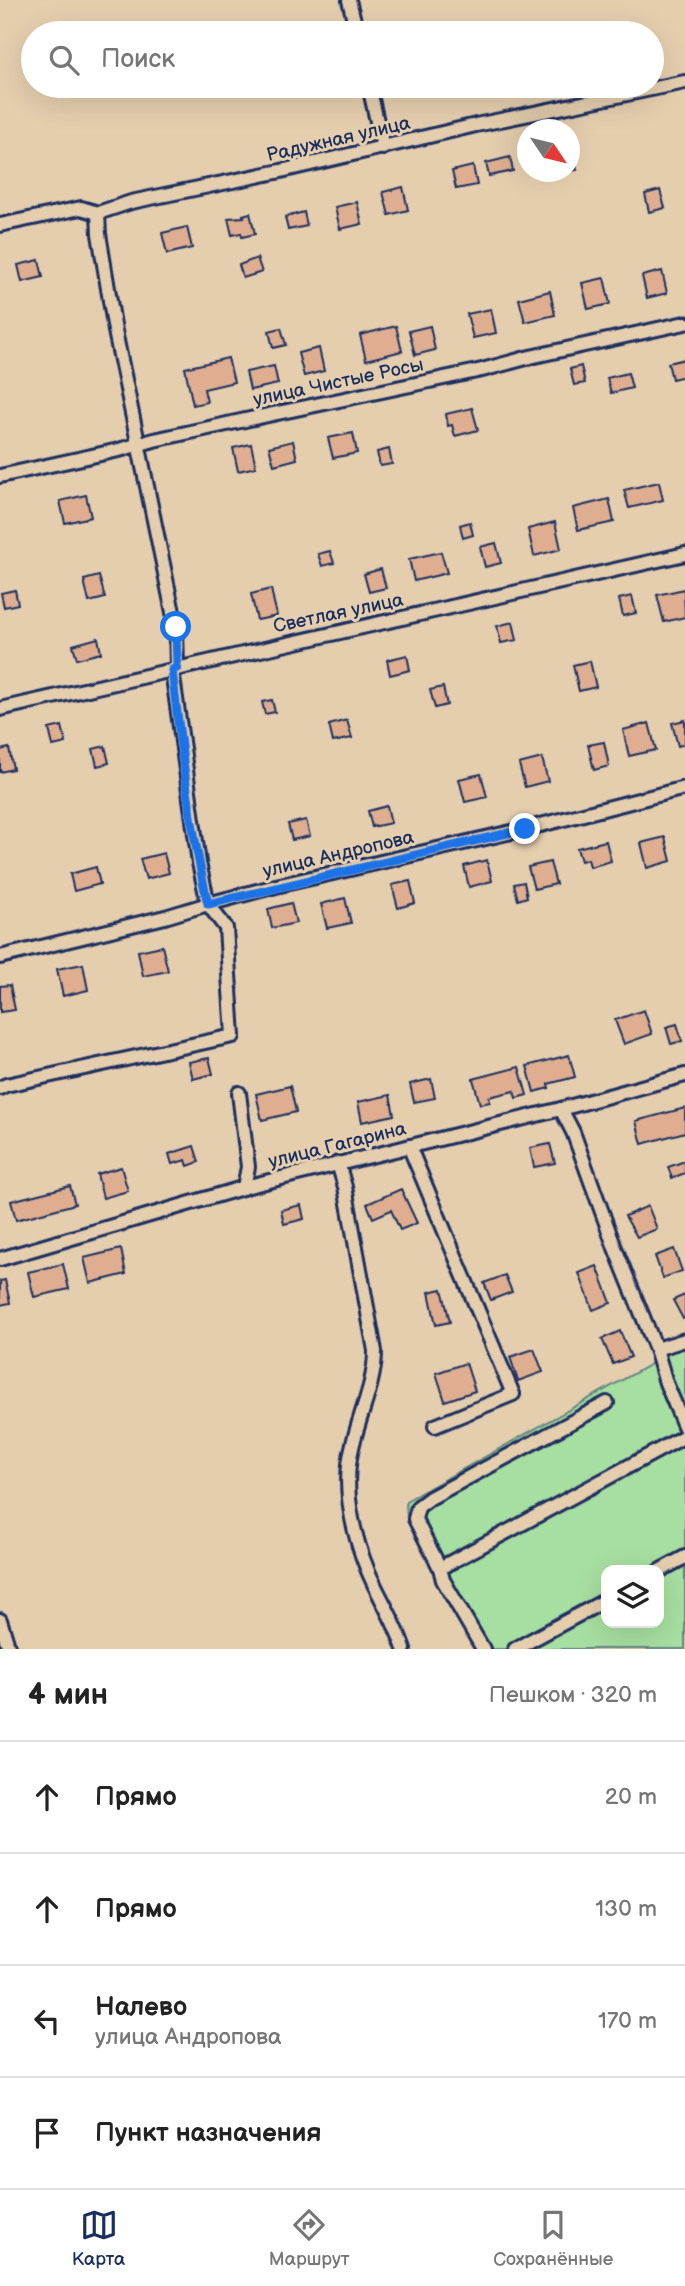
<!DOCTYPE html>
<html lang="ru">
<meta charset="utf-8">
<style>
body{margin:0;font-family:"Balsamiq Sans",sans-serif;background:#f2f2f2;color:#222}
.controls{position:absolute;right:21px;bottom:21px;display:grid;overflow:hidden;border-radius:14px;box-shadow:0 7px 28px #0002}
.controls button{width:63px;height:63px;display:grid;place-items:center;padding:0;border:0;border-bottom:2px solid #e0e0e0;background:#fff;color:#222;font:35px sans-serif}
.compass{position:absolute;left:517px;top:119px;width:63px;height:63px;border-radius:50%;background:#fff;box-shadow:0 7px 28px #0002;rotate:125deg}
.stop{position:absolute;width:21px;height:21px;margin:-16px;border:5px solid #1a73e8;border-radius:50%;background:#fff}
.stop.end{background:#1a73e8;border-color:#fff;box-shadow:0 2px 7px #0008}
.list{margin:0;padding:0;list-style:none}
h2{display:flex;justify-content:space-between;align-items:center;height:91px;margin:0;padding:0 28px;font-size:30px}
h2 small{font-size:23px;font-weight:400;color:#767676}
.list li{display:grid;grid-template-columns:46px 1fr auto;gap:21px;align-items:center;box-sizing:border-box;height:112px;padding:0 28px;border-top:2px solid #e0e0e0}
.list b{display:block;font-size:26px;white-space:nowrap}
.list p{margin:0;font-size:23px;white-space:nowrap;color:#767676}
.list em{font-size:23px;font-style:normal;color:#767676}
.icon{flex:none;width:38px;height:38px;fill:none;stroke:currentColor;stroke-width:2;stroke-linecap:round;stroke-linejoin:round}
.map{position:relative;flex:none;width:685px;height:1649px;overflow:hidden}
.search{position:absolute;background:#fff;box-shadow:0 7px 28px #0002;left:21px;right:21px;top:21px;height:77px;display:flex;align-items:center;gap:18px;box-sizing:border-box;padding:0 24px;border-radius:38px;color:#767676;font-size:26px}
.sheet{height:539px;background:#fff}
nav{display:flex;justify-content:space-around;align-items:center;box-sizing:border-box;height:98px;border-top:2px solid #e0e0e0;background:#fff;font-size:19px;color:#767676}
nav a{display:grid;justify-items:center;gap:4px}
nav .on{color:#1b2f5e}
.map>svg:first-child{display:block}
.green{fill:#a7dea1;stroke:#618680;stroke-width:2;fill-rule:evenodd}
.building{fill:#dfae90;stroke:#1b2f5e;stroke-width:2}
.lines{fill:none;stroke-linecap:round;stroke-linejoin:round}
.minor-casing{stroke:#1b2f5e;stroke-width:18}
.minor{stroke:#e5ceae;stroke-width:12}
.route{stroke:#1a73e8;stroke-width:9}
.labels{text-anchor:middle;stroke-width:6;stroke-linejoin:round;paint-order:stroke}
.street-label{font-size:19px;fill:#1b2f5e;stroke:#e5ceae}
</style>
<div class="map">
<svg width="685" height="1649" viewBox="0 0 685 1649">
<rect width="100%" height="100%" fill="#e5ceae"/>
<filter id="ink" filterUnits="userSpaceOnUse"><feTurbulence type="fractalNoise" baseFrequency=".0143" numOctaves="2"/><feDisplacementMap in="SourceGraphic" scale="14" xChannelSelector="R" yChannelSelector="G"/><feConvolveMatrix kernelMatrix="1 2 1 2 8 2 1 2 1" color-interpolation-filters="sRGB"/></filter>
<g filter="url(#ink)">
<path class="green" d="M685 1345V1649H474L407 1520 406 1501ZM606 1570H659V1623H606Z"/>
<g class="building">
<path d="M573 150 577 170 570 171V151Z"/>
<path d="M510 157 513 171 489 176 486 163Z"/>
<path d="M473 166 477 185 456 189 452 171Z"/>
<path d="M403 187 408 210 389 215 383 192Z"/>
<path d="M660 190 665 208 649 212 645 194Z"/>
<path d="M357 202 362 224 340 229 335 207Z"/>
<path d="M304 212 307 226 288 230 285 217Z"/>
<path d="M250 213 255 234 242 237 241 233 232 235 228 218 244 217 243 215Z"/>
<path d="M187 227 192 248 167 254 162 233Z"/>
<path d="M257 258 262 272 243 278 239 265Z"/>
<path d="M39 260 43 277 22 282 18 265Z"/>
<path d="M662 271 667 293 647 298 642 276Z"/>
<path d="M604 278 610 304 588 309 582 283Z"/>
<path d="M550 291 555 315 525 322 519 299Z"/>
<path d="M491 309 496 333 473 338 467 314Z"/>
<path d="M396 326 402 351 366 360 360 335Z"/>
<path d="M430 326 435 350 415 355 409 331Z"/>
<path d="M281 328 286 345 273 348 269 331Z"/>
<path d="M319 348 324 371 304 376 298 353Z"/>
<path d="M228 358 234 382 204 389 207 402 193 405 185 368Z"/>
<path d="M685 359V376L672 379 668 363Z"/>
<path d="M274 366 278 384 250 390 246 372Z"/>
<path d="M581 366 585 383 574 385 570 369Z"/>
<path d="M628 373 632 388 611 393 607 378Z"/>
<path d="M472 408 478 430 455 436 452 425 448 426 446 414Z"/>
<path d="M353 433 357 453 333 458 328 438Z"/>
<path d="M293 441 297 459 274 465 269 447Z"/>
<path d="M251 444 256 467 238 471 233 448Z"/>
<path d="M389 449 392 464 380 466 377 452Z"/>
<path d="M659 482 663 500 629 508 624 490Z"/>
<path d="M86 495 91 517 65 523 60 501Z"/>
<path d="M609 499 614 522 578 530 573 508Z"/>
<path d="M470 522 473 535 463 538 460 525Z"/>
<path d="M555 522 561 549 534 556 528 529Z"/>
<path d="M496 543 501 563 485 567 480 547Z"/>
<path d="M330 551 334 563 322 566 318 554Z"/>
<path d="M441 552 447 573 414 581 409 559Z"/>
<path d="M381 569 386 588 369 592 364 574Z"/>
<path d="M99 576 105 598 89 602 84 580Z"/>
<path d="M271 589 277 616 257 620 251 594Z"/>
<path d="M684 589 685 617 664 622 657 595Z"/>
<path d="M15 590 18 604 4 607 1 593Z"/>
<path d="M632 596 636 613 623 616 619 599Z"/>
<path d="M513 622 517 640 501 643 497 626Z"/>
<path d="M98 638 101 653 77 659 73 645Z"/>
<path d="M407 655 410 670 390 675 387 660Z"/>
<path d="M590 661 596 687 579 691 573 665Z"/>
<path d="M443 687 447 705 435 708 430 690Z"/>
<path d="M272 700 275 712 265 714 262 702Z"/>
<path d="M347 720 352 738 333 742 329 725Z"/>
<path d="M685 720V744L678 746 672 723Z"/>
<path d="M649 723 656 750 629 756 623 730Z"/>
<path d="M62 726 66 743 53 746 49 729Z"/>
<path d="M604 742 609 766 594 770 588 745Z"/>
<path d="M105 746 109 763 97 766 93 749Z"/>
<path d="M9 748 13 769 0 772V750Z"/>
<path d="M542 758 548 781 525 787 519 764Z"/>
<path d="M481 774 487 797 465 802 459 779Z"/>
<path d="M387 806 391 823 372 827 368 811Z"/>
<path d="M306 820 310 836 292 840 288 824Z"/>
<path d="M665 837 671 861 647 868 641 843Z"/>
<path d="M606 841 611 861 590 867 588 859 581 861 577 848Z"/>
<path d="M164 853 169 873 146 879 140 859Z"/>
<path d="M487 860 492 881 469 887 464 866Z"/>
<path d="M550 862 556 884 534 889 528 867Z"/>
<path d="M96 867 100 884 74 891 70 874Z"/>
<path d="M410 881 415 903 398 908 392 885Z"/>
<path d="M524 882 527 897 518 900 514 884Z"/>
<path d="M345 898 351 923 327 928 321 904Z"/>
<path d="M291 903 296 923 272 928 268 909Z"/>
<path d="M162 946 168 971 143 976 138 951Z"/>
<path d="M83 964 88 990 63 996 57 969Z"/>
<path d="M10 985 15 1010 0 1012V986Z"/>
<path d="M644 1010 652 1034 624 1044 615 1020Z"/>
<path d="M677 1024 682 1041 671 1044 666 1027Z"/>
<path d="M569 1055 575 1077 548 1084 549 1088 534 1092 527 1066Z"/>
<path d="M209 1058 213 1074 193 1079 189 1062Z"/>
<path d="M519 1067 527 1095 516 1098 514 1091 489 1097 490 1102 480 1104 473 1079Z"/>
<path d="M431 1079 435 1098 414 1102 410 1084Z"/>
<path d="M290 1086 296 1112 262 1120 256 1094Z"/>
<path d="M390 1095 394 1115 362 1122 358 1102Z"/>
<path d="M685 1108V1132L642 1144 636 1121Z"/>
<path d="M550 1144 555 1163 534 1167 530 1148Z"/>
<path d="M194 1146 199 1162 188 1166 186 1160 172 1164 169 1154Z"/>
<path d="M685 1161V1173L672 1178 668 1167Z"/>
<path d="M121 1167 128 1191 103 1198 97 1174Z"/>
<path d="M70 1186 75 1204 16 1220 11 1201Z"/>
<path d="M401 1189 417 1223 400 1230 391 1210 373 1218 367 1204Z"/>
<path d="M301 1205 304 1219 284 1224 281 1210Z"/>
<path d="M648 1206 657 1229 637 1237 625 1216Z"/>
<path d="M121 1249 126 1274 90 1283 84 1258Z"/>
<path d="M674 1249 682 1271 663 1278 655 1256Z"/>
<path d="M63 1264 69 1289 34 1297 28 1272Z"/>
<path d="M597 1266 611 1303 593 1310 579 1273Z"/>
<path d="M505 1275 512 1292 491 1300 484 1283Z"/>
<path d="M5 1280 10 1303 0 1305V1281Z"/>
<path d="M442 1289 450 1322 436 1325 429 1292Z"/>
<path d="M685 1295V1318L683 1319 673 1300Z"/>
<path d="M620 1331 631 1357 613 1364 602 1339Z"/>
<path d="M534 1349 543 1372 518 1381 510 1357Z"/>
<path d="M466 1363 475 1391 445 1401 436 1373Z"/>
</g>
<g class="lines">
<defs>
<g id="minor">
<path d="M349 0 357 33"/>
<path d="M369 86 383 148"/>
<path d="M98 213 99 234 115 331 176 627 177 668"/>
<path d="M0 225 81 208 98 213 131 202 281 171 476 125 685 82"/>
<path d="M0 476 119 450 154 440 268 415 482 370 530 357 685 323"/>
<path d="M0 709 685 554"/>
<path d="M0 957 165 917 208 904 276 886 525 829 685 788"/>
<path d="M0 1088 6 1085 233 1036 226 928 208 904 199 863 172 670"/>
<path d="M239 1093 248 1167 244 1187"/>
<path d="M561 1109 573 1132 615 1248 656 1349 666 1383 685 1428"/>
<path d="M409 1146 513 1394 435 1426"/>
<path d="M338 1163 345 1187 375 1351C375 1390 353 1426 349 1465 345 1499 355 1540 368 1571 379 1597 395 1621 404 1649"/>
<path d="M0 1259 249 1186 561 1109 685 1075"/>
<path d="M656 1349 685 1340"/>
<path d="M440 1568 415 1519 418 1507 430 1498 607 1403"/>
<path d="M659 1571 685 1557"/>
<path d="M0 1620 9 1649"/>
<path d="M483 1649 443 1580 440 1568 685 1436"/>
<path d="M515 1649 606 1600"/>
</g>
</defs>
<use href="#minor" class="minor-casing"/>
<use href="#minor" class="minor"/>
</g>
</g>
<g class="lines" filter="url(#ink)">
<path class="route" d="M176 627 177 668 172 670C181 748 190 827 208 904L525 829"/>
</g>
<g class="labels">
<g class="street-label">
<text transform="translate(338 138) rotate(-13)" y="7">Радужная улица</text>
<text transform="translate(338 381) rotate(-12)" y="7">улица Чистые Росы</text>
<text transform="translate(338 612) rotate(-12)" y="7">Светлая улица</text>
<text transform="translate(338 853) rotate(-13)" y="7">улица Андропова</text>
<text transform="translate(337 1144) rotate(-14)" y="7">улица Гагарина</text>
</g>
</g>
</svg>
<div class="controls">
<button><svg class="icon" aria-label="layers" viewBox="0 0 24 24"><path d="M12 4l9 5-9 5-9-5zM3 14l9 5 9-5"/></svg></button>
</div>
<svg class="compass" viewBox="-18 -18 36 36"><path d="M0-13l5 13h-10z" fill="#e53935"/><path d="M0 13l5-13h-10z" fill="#767676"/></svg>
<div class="stop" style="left:176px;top:627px"></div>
<div class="stop end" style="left:525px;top:829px"></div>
<div class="search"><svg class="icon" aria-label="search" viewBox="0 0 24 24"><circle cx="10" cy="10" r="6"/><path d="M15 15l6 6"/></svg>Поиск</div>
</div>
<section class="sheet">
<h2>4 мин<small>Пешком · 320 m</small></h2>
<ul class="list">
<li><svg class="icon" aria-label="ahead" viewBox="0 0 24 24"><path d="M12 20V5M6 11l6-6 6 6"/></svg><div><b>Прямо</b></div><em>20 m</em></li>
<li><svg class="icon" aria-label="ahead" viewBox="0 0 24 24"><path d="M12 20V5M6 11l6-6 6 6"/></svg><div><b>Прямо</b></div><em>130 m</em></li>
<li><svg class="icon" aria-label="left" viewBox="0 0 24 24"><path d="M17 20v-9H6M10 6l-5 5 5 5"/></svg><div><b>Налево</b><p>улица Андропова</p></div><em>170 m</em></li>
<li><svg class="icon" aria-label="arrive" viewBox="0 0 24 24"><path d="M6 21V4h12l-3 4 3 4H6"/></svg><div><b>Пункт назначения</b></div></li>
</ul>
</section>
<nav>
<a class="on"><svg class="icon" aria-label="map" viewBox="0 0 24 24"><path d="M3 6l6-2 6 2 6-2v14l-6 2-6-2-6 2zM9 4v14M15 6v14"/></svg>Карта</a>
<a><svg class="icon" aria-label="directions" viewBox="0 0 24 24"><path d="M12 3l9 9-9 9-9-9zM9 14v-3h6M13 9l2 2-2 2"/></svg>Маршрут</a>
<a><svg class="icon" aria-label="saved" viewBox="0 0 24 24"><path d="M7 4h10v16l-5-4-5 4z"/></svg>Сохранённые</a>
</nav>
